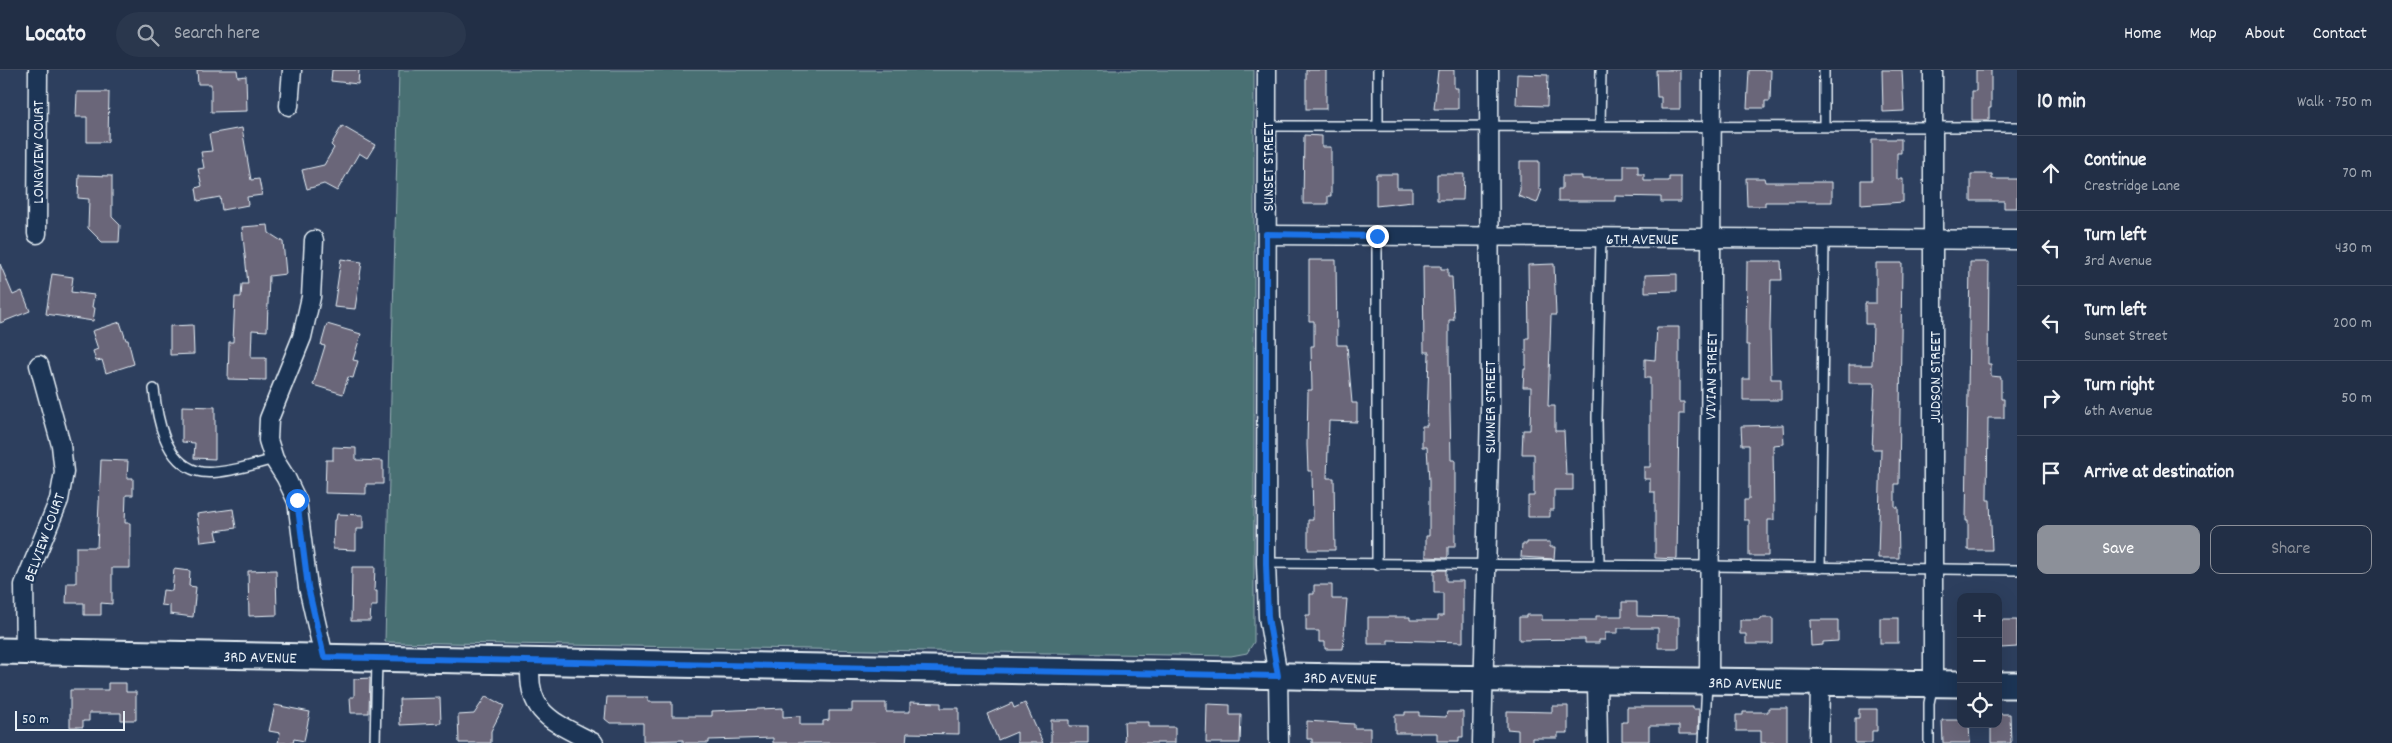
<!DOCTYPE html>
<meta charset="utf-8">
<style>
body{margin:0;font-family:Dekko,sans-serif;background:#2a374d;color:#f1f3f6}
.controls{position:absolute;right:15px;bottom:15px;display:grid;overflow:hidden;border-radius:10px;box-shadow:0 5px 20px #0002}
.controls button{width:45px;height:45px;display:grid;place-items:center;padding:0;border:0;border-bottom:1px solid #3f4a5f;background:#222f46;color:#f1f3f6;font:25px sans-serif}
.scale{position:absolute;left:15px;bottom:12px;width:110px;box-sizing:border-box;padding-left:5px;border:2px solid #e8f1f8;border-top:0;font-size:14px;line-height:18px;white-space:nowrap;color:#e8f1f8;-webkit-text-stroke:4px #1d3557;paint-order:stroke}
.stop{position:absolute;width:15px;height:15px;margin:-11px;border:4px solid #1a73e8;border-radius:50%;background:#fff}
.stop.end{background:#1a73e8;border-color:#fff;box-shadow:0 1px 5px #0008}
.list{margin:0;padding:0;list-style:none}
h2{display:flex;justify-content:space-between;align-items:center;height:65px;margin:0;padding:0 20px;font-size:21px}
h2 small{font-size:16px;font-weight:400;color:#a2a9b3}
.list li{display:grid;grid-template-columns:32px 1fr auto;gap:15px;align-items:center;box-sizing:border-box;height:75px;padding:0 20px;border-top:1px solid #3f4a5f}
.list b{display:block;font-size:19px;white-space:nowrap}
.list p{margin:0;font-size:16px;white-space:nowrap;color:#a2a9b3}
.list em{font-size:16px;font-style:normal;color:#a2a9b3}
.actions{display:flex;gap:10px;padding:15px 20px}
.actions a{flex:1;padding:11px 0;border:1px solid #8c9099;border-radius:10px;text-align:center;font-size:18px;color:#8c9099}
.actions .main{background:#8c9099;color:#fff}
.icon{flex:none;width:28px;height:28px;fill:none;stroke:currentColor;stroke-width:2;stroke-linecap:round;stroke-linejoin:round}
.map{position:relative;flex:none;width:2017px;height:673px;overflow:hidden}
header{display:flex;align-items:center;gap:30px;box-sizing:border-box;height:70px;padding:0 25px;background:#222f46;border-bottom:1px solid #3f4a5f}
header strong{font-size:24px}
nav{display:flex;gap:28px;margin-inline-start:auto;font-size:18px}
.search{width:350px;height:45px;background:#2a374d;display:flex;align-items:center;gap:12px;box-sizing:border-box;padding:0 18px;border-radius:28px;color:#a2a9b3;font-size:19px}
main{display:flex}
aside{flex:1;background:#222f46}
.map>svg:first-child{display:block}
.green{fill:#496f73;stroke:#98b0b6}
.building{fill:#6b6679;stroke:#e8f1f8}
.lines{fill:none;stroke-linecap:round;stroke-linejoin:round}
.lane-casing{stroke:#e8f1f8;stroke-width:12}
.street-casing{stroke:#e8f1f8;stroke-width:21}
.secondary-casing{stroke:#e8f1f8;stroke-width:29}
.lane{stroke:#1d3557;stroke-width:9}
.street{stroke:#1d3557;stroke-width:18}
.secondary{stroke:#1d3557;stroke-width:25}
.route{stroke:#1a73e8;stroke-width:6}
.labels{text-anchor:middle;stroke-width:4.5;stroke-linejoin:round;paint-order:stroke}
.street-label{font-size:16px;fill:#e8f1f8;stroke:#1d3557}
</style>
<header>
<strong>Locato</strong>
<div class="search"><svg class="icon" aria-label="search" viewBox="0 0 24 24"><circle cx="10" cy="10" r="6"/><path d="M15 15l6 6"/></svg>Search here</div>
<nav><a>Home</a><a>Map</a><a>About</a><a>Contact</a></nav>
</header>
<main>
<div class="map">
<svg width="2017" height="673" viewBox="0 0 2017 673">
<rect width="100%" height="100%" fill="#2d3f5e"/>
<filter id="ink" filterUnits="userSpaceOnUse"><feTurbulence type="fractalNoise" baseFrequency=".02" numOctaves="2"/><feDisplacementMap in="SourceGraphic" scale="10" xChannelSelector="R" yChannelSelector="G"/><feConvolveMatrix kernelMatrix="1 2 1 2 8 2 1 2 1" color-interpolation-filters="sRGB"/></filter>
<g filter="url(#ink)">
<path class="green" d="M399 0H1254V572L1247 583 1231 586 385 572Z"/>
<g class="building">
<path d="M197 0H237L238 7 246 6 247 41 211 42V14H198Z"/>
<path d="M332 0H359L358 14 331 11Z"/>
<rect x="1306" y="0" width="20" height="39"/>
<path d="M1438 0H1454V18H1458V39H1434Z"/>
<path d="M1656 0H1680V39H1661V27H1657Z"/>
<path d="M1749 0H1771L1770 31H1765V38H1747Z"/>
<path d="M1882 0H1902L1904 41 1883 42Z"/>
<path d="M1976 0H1991V38H1989V50H1972V21H1976Z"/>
<path d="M1517 4 1548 5 1547 36 1516 35Z"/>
<path d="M77 22H109L108 72H87V47H76Z"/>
<path d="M342 56 375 75 367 88 359 83 337 121 324 114 307 119 302 100 324 95 334 78 331 75Z"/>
<path d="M242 58 251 110 259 109 262 125 247 127 248 135 222 140 220 127 198 131 196 118 202 116 198 99 204 98 201 82 212 81 209 64Z"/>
<path d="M1304 65 1322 66V77H1331V126H1328V134H1303Z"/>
<path d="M1872 69H1901V83H1897V109H1903V132L1861 135V110H1872Z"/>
<path d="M1520 91H1539V119H1542L1537 133 1518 126 1520 120Z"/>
<path d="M1624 95H1638V104H1644V111H1669V107H1681V132H1661V127L1615 126V131H1558V119H1562V106H1582V109H1624Z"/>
<path d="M1376 104H1397V118H1412V132L1376 136Z"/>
<path d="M1437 104H1464L1463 130H1437Z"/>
<path d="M1971 104H1992V109H2017V138H2004V131H1971Z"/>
<path d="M79 105 112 106V147L120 155 119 172H102L88 158 89 129 78 128Z"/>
<path d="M1746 108H1764L1765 112H1832V132H1765V136H1747Z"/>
<path d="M268 155 269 163 283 172 286 204 269 206 267 261 252 260 251 288H266V310L228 309 229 272H233L235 227H241L242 214H248L242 157Z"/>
<path d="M341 189 362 192 355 239 334 237Z"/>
<path d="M1309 190H1336L1337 275H1347L1352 333H1357V352L1329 351 1327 408H1334L1335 480H1308V450H1313L1312 401H1308L1307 375 1308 320H1312L1311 276H1314V251H1309Z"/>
<path d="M1747 191H1781L1782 210H1771L1770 258 1771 309H1781V330H1743V309H1749V275H1746Z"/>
<path d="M1970 192H1989L1988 294H1991V306L2001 307V329H2004V348H1988L1987 430H1990L1992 480H1968V451H1966Z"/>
<path d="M1876 193H1902L1899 414H1895V437H1898L1899 488H1878L1881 379H1872L1875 313H1849V295H1872L1873 254H1865V233H1876Z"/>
<path d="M0 194 13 225 22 221 30 241 0 253Z"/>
<path d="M1554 194 1556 245H1551L1548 336H1555V361H1564L1566 405H1573V420H1554V440H1550V447H1528V426H1534V384H1522L1523 360H1530L1531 317H1523L1524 299H1526V268H1529L1528 195Z"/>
<path d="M1423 196H1441V199H1448V207H1452L1454 250H1449V289L1451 390H1455V477H1448V487L1446 488 1426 487V466H1429V411L1427 377H1422V356H1427L1429 282H1424Z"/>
<path d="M52 204 73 207 71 222 94 225 92 237 95 238 93 251 46 244Z"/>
<path d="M1677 204V221L1645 222V205Z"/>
<path d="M120 252 126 270H128L134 294 106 303 102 290 96 291 93 281 98 279 92 261Z"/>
<path d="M327 254 361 264 353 290 358 291 353 308 348 307 343 324 313 315 325 276 321 275Z"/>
<path d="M193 255 194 284 170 285V256Z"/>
<path d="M1657 257H1679V332H1684V344H1679L1677 489 1655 488V422H1650V409H1644V397H1650V308H1645V289L1655 290Z"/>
<path d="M182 336 215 337V389L194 388 195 373 182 372Z"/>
<path d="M1783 355 1784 374 1773 375 1774 450H1768V486H1749V450H1744V430H1749V375H1742L1741 356Z"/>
<path d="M333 377 356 378V390L383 391V414H366V424L325 423 326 390H333Z"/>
<path d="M101 390 128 391 127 408H133V425H126L125 453H130V498H112V534L101 533V545H84V533H66L67 513H76V477H97Z"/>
<path d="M233 439 236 458 216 461 218 470 201 472 197 444Z"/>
<path d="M337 444 363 445V459H356V480L333 479 334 450H336Z"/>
<path d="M1527 472H1550V477H1555L1554 489 1521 487 1522 474H1527Z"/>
<path d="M352 497H375L374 521H377V536H371L370 551H351Z"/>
<path d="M174 499 190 501 189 516 196 517 193 547 170 544V536L161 535 163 520 172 521Z"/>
<path d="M276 500 277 545 249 546 248 501Z"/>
<path d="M1434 500H1446V511H1463V572L1388 570V574H1368V547H1410V550H1438V546H1443V523H1434Z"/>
<path d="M1314 515H1332V529H1347L1343 579H1325V572H1319V561H1306V545H1310V524H1314Z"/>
<path d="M1622 532H1637V546L1679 547V578H1658V558H1618V563H1605V570H1599V573H1585V569L1519 570V547H1526V545H1542V550H1596V546H1622Z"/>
<path d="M1761 548H1773V574H1746V564H1740V550H1761Z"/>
<rect x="1880" y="548" width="18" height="25"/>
<path d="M1810 550H1838V571L1823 572V575L1811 576Z"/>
<path d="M2001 550H2017V577L2001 578Z"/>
<path d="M370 608 369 643H351L350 627H354V609Z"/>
<path d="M108 613H126V622H136V650H121V643H89V651H83V657H70V620H108Z"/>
<path d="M486 626 504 636 491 661V673H459L458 645 474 644Z"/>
<path d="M607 627H648V632H672V646H712V641L783 638V647L800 646V655H823V651L829 650V641H852V633H886V642H910V632L941 633V638H959V664L907 663 906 673H773V668L709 670V673H683V670L643 671V653H610L605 649Z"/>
<path d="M440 628 441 653 400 655 399 629Z"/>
<path d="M1012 633 1014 638 1025 633 1043 673H1017V662L998 670 987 644Z"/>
<path d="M1207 634 1230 635V645H1241L1240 673H1206Z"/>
<path d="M275 635 310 642 304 671 294 669 293 673H278L280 663 269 661Z"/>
<path d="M1552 636H1568V663H1558V668H1532V673H1518V660L1507 659V641L1552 642Z"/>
<path d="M1627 637H1693V639H1699L1698 664H1679V656H1649V671H1622V652H1627Z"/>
<path d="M1768 638H1787V673H1761V661H1736V645H1743V642H1768Z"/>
<path d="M1859 639H1877V661H1872V673H1855V648H1859Z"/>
<path d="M1405 642H1419V646L1446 647 1447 642H1463V667H1459V671H1437V663H1395V645H1405Z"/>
<path d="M1998 644H2010L2011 673H1991V654H1998Z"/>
<path d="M1051 650H1069V656H1088V673H1051Z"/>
<path d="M1942 650H1961V654H1969L1970 673H1943Z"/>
<path d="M1307 651 1354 654V658H1370V673H1312V669H1307Z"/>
<path d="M1124 652H1149V657H1175V673H1125Z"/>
</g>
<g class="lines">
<defs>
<g id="lane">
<path d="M1378 0V56"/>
<path d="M1267 56 2017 57"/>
<path d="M1600 56 1601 0"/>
<path d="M1824 56V0"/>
<path d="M154 319C157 347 164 391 197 401 215 407 256 394 274 389"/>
<path d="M1266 493 1711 496 2017 500"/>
<path d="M1377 495V166"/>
<path d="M1599 495 1597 348 1601 167"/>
<path d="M1820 498 1824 169"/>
<path d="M375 673 377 591"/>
<path d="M1704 673 1707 613"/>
<path d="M1929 673V633L1933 614"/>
</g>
<g id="street">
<path d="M1267 0 1266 493 1268 547 1278 606 1279 673"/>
<path d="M1933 0V614"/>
<path d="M289 36 292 0"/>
<path d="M37 164 38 0"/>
<path d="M1267 165 2017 170"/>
<path d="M314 170 311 227 302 267 269 349 268 370 274 389 286 408 297 431 308 517 324 587"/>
<path d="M25 582 24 515 59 430 64 402 61 375 39 295"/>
<path d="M531 590C524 644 554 652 594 673"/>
<path d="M1597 611 1598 673"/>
<path d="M1709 611 1712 0"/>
<path d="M1482 673 1490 338 1489 0"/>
<path d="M1819 673 1820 613"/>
</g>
<g id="secondary">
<path d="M0 581 1343 607 1961 614"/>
<path d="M1998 615H2017"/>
</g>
</defs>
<use href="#lane" class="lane-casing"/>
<use href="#street" class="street-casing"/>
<use href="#secondary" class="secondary-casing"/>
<use href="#lane" class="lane"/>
<use href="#street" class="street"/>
<use href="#secondary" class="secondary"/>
</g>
</g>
<g class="lines" filter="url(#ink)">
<path class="route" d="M297 430 308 517 324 587 1278 606 1268 547 1266 494V164L1377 166"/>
</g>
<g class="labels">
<g class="street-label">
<text transform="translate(37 82) rotate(-90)" y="6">LONGVIEW COURT</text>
<text transform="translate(1267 97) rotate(-90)" y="6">SUNSET STREET</text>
<text x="1642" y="174">6TH AVENUE</text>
<text transform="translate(1710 306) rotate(-89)" y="6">VIVIAN STREET</text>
<text transform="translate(1934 307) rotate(-90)" y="6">JUDSON STREET</text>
<text transform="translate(1489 337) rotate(-90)" y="6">SUMNER STREET</text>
<text transform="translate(43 467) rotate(-70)" y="6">BELVIEW COURT</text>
<text transform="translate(260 586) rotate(1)" y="6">3RD AVENUE</text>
<text transform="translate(1340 607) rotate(1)" y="6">3RD AVENUE</text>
<text transform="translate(1745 612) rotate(1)" y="6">3RD AVENUE</text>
</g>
</g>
</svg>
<div class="controls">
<button>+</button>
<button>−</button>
<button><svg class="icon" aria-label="locate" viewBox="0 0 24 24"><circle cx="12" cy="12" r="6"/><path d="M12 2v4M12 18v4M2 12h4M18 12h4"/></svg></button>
</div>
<div class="scale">50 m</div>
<div class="stop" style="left:297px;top:430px"></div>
<div class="stop end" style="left:1377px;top:166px"></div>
</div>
<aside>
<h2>10 min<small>Walk · 750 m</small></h2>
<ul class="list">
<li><svg class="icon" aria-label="ahead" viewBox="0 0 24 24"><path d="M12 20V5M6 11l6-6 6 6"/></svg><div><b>Continue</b><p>Crestridge Lane</p></div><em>70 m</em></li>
<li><svg class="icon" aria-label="left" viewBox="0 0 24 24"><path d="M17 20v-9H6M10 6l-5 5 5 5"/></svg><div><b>Turn left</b><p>3rd Avenue</p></div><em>430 m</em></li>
<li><svg class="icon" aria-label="left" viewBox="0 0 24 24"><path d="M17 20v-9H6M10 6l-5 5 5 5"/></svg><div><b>Turn left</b><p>Sunset Street</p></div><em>200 m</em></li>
<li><svg class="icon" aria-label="right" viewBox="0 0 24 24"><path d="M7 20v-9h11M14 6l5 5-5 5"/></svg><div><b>Turn right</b><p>6th Avenue</p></div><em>50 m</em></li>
<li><svg class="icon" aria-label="arrive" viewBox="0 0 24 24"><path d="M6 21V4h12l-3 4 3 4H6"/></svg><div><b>Arrive at destination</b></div></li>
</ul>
<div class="actions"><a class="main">Save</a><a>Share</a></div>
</aside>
</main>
